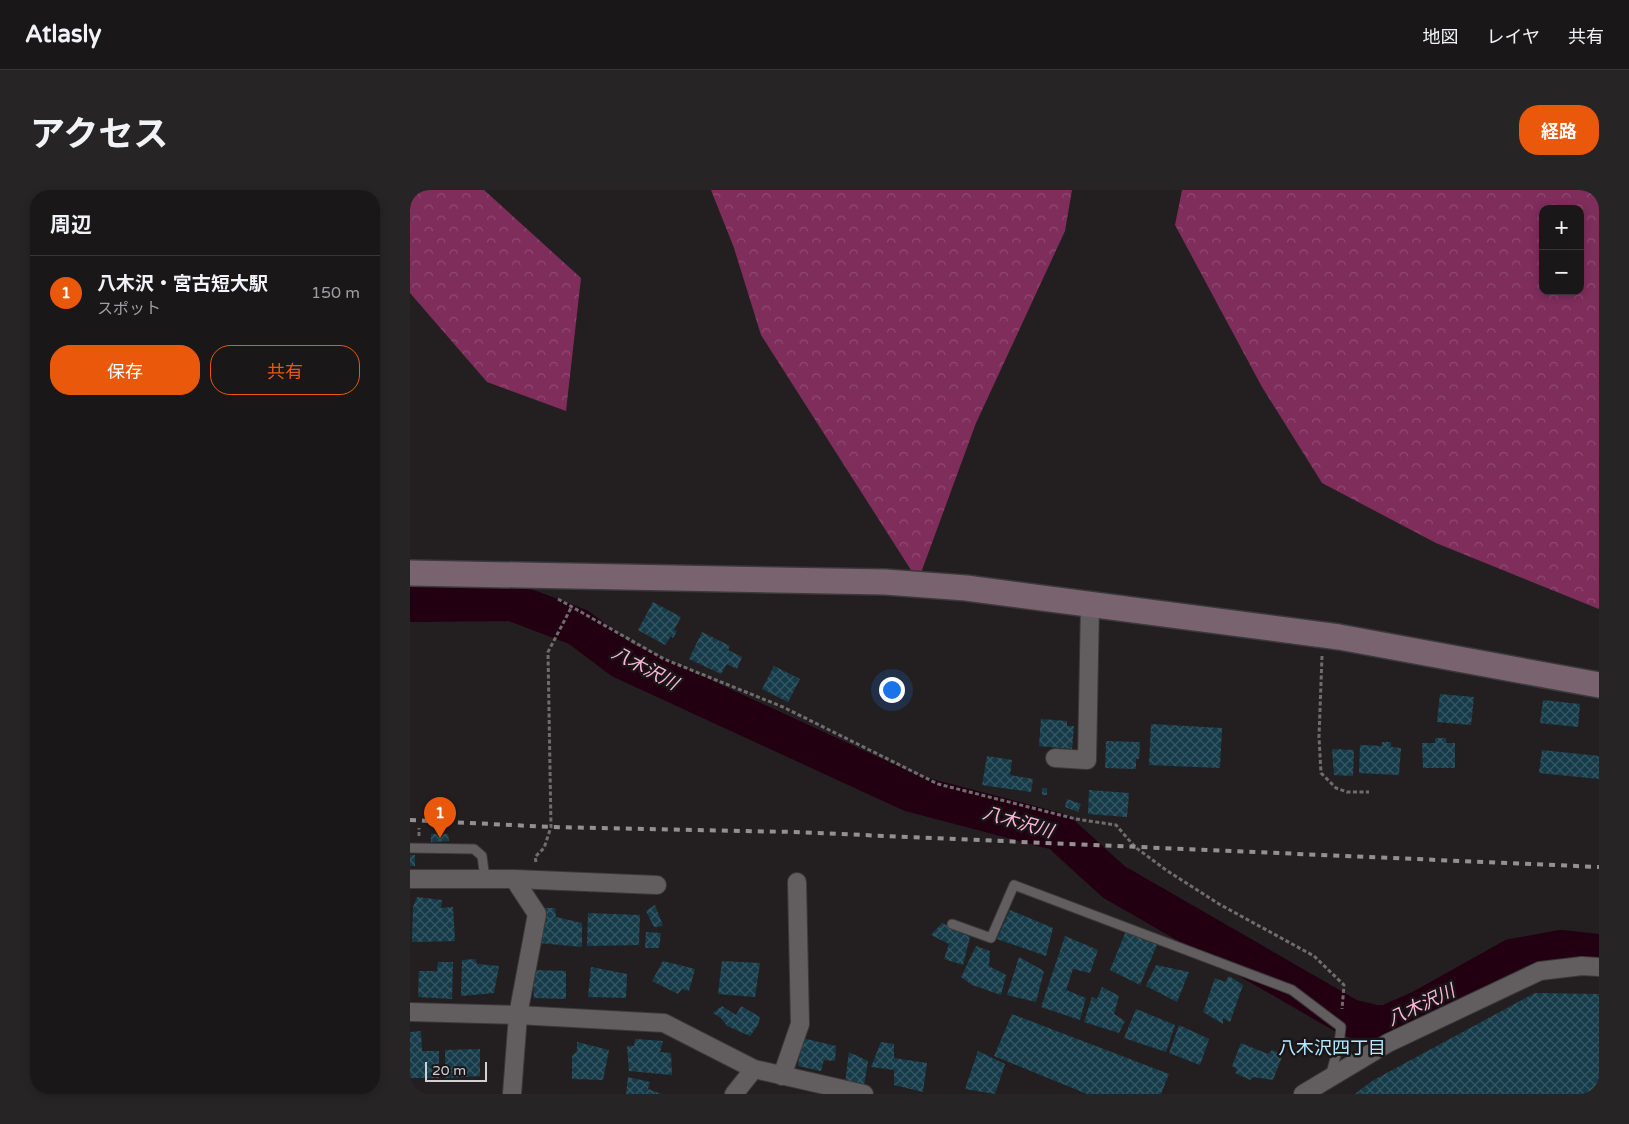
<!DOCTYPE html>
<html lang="ja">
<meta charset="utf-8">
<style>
body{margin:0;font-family:"Varela Round","Noto Sans JP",sans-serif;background:#272426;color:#f1f3f6}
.controls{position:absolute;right:15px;top:15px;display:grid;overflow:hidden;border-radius:10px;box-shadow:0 2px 8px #0003}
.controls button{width:45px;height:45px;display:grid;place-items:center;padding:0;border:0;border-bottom:1px solid #383638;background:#1a1719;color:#f1f3f6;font:25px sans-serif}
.scale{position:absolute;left:15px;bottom:12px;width:62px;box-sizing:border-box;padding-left:5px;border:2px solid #d3d0d1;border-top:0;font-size:14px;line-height:18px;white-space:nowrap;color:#d3d0d1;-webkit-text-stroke:4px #1a1618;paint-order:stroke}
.you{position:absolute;left:481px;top:499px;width:18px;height:18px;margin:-12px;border:4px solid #fff;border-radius:50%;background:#1a73e8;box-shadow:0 0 0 8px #1a73e833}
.badge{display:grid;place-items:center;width:32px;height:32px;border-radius:50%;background:#ea580c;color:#fff;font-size:16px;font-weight:700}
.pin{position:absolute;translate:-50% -41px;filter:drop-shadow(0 1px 2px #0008)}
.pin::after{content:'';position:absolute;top:26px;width:18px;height:15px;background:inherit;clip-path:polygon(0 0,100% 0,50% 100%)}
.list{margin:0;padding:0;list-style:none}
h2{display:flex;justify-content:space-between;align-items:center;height:65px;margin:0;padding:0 20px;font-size:21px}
h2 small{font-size:16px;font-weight:400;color:#9f9fa2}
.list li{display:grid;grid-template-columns:32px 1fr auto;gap:15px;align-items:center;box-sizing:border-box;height:75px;padding:0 20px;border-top:1px solid #383638}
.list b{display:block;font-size:19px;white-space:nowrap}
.list p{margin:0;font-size:16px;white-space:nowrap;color:#9f9fa2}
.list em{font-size:16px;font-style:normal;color:#9f9fa2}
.actions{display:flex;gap:10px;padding:15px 20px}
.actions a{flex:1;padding:11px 0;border:1px solid #ea580c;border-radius:20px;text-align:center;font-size:18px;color:#ea580c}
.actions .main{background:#ea580c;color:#fff}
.map{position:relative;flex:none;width:1189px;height:904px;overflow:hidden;border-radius:20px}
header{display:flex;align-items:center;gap:30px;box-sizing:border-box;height:70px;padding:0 25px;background:#1a1719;border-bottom:1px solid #383638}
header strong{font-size:24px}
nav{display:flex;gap:28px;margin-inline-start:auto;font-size:18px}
.intro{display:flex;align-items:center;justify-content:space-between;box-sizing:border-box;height:120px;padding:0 30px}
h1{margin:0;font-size:35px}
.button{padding:12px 22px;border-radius:20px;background:#ea580c;color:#fff;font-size:18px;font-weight:700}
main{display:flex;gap:30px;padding:0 30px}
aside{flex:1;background:#1a1719;border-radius:20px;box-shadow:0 2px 8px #0003}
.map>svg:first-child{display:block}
.forest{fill:url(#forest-crowns);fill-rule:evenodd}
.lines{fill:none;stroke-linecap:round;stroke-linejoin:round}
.river{stroke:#220012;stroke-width:38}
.building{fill:url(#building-cross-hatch)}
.lane-casing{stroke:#3c393a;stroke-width:11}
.street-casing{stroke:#3c393a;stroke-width:20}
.secondary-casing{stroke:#3c393a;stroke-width:28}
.path{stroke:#706c6e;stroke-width:3;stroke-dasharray:4 2.5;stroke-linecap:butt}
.lane{stroke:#625e60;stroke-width:9}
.street{stroke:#625e60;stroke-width:18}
.secondary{stroke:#79636e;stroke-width:25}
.rail{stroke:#949092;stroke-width:4;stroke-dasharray:6 6;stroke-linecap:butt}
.labels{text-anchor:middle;stroke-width:5;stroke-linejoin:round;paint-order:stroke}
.water-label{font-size:18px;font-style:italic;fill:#fdb6d8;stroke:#1a1618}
.neighbourhood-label{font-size:18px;fill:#b6e9ff;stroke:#1a1618}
</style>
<header>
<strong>Atlasly</strong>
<nav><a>地図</a><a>レイヤ</a><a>共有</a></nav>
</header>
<div class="intro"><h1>アクセス</h1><a class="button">経路</a></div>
<main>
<aside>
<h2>周辺<small></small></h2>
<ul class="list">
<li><span class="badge">1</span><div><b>八木沢・宮古短大駅</b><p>スポット</p></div><em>150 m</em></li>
</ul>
<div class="actions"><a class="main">保存</a><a>共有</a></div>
</aside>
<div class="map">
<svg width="1189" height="904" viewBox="0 0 1189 904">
<defs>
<pattern id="forest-crowns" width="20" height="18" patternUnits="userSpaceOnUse" patternTransform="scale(1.25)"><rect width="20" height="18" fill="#7f2d5b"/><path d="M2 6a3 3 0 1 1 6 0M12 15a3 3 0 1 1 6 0" fill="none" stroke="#904a72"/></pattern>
<pattern id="building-cross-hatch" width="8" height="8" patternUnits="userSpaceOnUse" patternTransform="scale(1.25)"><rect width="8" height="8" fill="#163c4a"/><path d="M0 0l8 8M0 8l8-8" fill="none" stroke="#375763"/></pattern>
</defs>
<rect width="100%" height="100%" fill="#231f21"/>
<g class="forest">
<path d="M0 0H74L171 88 156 221 77 192 0 103Z"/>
<path d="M301 0H662L655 41 566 233 508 391 351 145 324 58Z"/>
<path d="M772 0H1189V419L1026 353 912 293 852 197 765 35ZM1133 19H1170V101H1133Z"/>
</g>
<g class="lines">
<path class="river" d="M0 413 102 412 168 437 212 470 501 603 649 642 704 692 940 828 965 834H977L1009 820 1102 768 1151 759 1189 763"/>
</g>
<g class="building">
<path d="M243 412 271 427 264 440 267 441 263 448 261 446 255 455 228 440Z"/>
<path d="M292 442 320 456 318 460 332 467 327 479 317 474 311 484 279 469Z"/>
<path d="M364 476 390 489 378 512 352 499Z"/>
<path d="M1030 504 1064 507 1061 535 1027 532Z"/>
<path d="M1133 510 1170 514 1168 537 1130 533Z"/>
<path d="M631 529 657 531V536H664L662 559 629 556Z"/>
<path d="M741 534 812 538 810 578 739 575Z"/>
<path d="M1025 548H1036V553H1045V578H1013L1012 553H1025Z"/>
<path d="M696 551 730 552 729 569H726V579L695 578Z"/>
<path d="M972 552H981V557L991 558 989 585 949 583 950 555 972 556Z"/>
<path d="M922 559 944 560 943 586 924 585Z"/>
<path d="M1132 560 1189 566V589L1129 583Z"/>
<path d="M577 566 602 570 600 585 623 589 621 602 572 595Z"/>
<rect x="632" y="598" width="5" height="7"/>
<path d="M679 600 719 603 717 627 678 624Z"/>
<path d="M657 609 671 614 668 622 655 617Z"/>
<path d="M21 644H38L39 651 21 652Z"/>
<rect x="0" y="665" width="5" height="11"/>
<path d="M7 707 32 710 31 718 43 717 45 751 2 752 3 717Z"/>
<path d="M245 715 253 736 244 737 236 721Z"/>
<path d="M127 718H145L146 727 172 733V757L129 753Z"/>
<path d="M600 720 643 738 636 766 587 749Z"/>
<path d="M178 723 230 725 229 755 177 756Z"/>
<path d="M532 733 560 747 553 775 534 769 539 754 521 745Z"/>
<path d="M716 741 747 755 730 795 700 780Z"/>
<path d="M236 742 251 743 249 758H235Z"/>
<path d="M655 746 688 760 680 783 663 779 656 800 676 808 670 830 631 817Z"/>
<path d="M566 756 580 761 579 776 596 785 591 805 562 795 551 787Z"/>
<path d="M609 767 634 781 626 812 597 805Z"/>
<path d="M65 769 67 774 89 776 84 803 51 806 52 770Z"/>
<path d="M253 771 285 779 279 801 272 799 268 804 242 791Z"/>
<path d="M312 771 350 773 345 807 308 804Z"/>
<path d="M28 772H43L42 809 8 807 9 781H27Z"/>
<path d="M746 775 779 782 767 812 736 796Z"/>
<path d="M181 777 217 784 216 808 178 807Z"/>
<path d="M122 780 156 781V809L124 808Z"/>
<path d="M819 786 833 795 820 832 813 828V834L793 822 805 788 815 792Z"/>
<path d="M692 797 709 806 704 824 715 831 709 843 674 832 682 807 687 809Z"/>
<path d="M1125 803 1189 804V904H945L962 891Z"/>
<path d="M312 816 326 825 331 816 350 827 348 835 340 846 317 836 311 828 303 823Z"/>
<path d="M726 819 765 835 756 862 714 848Z"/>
<path d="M602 824 759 884 751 904H677L584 866Z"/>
<path d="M769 835 799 849 790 875 759 863Z"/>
<path d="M11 841 12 861H29V888H0V842Z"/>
<path d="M392 848 426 856 425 871 414 870 411 881 388 876Z"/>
<path d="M225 849 253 851 250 862 261 863 262 885 219 881 217 856H224Z"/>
<path d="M167 852 199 860 193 890 162 889V866L167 861Z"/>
<path d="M471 852 484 854V868L517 873 513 902 484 895V880L461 877Z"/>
<path d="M831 853 858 864 862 860 873 864 863 890 843 887 840 890 825 883 827 879 822 876Z"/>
<path d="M70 859V886L35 888V860Z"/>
<path d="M568 861 595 874 585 904 555 899Z"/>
<path d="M439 862 458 871 454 896 435 893Z"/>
<path d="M218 887 240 892 238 899 252 904H216Z"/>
</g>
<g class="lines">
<defs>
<g id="lane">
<path d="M0 658 64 659 72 666 75 689"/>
<path d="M542 734 581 748 604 695 882 800 931 837 929 854 920 887"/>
</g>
<g id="street">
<path d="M645 568 677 570 680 415"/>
<path d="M0 689H104L247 695"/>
<path d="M0 822 108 825 254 833 344 879 454 904"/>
<path d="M372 886 390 834 387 692"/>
<path d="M102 904 108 825 127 724 104 689"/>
<path d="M324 904 344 879"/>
<path d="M893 904 978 853 1130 781 1172 776 1189 777"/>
</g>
<path id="secondary" d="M0 383 475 392 556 398 929 447 1189 495"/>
</defs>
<use href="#lane" class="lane-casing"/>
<use href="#street" class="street-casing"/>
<use href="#secondary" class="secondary-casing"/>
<g class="path">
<path d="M148 409 254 469 373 517 528 594 666 629 706 635 725 657 756 680 809 714 904 766 934 795 932 819"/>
<path d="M912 466 909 547 911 583 926 598 937 602H959"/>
<path d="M9 646V638"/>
<path d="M126 672 125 667 134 658 141 637 138 462 161 418"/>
</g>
<use href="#lane" class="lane"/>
<use href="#street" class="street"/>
<use href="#secondary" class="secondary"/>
<path class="rail" d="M0 630 141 637 384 642 1189 677"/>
</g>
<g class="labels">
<g class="water-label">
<text transform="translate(235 478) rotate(28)" y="6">八木沢川</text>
<text transform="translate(608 632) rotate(16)" y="6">八木沢川</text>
<text transform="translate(1011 815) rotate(-25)" y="6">八木沢川</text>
</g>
<g class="neighbourhood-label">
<text x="922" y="864">八木沢四丁目</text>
</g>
</g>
</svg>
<div class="controls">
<button>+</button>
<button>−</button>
</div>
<div class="scale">20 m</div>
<div class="you"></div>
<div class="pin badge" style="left:30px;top:648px">1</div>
</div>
</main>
